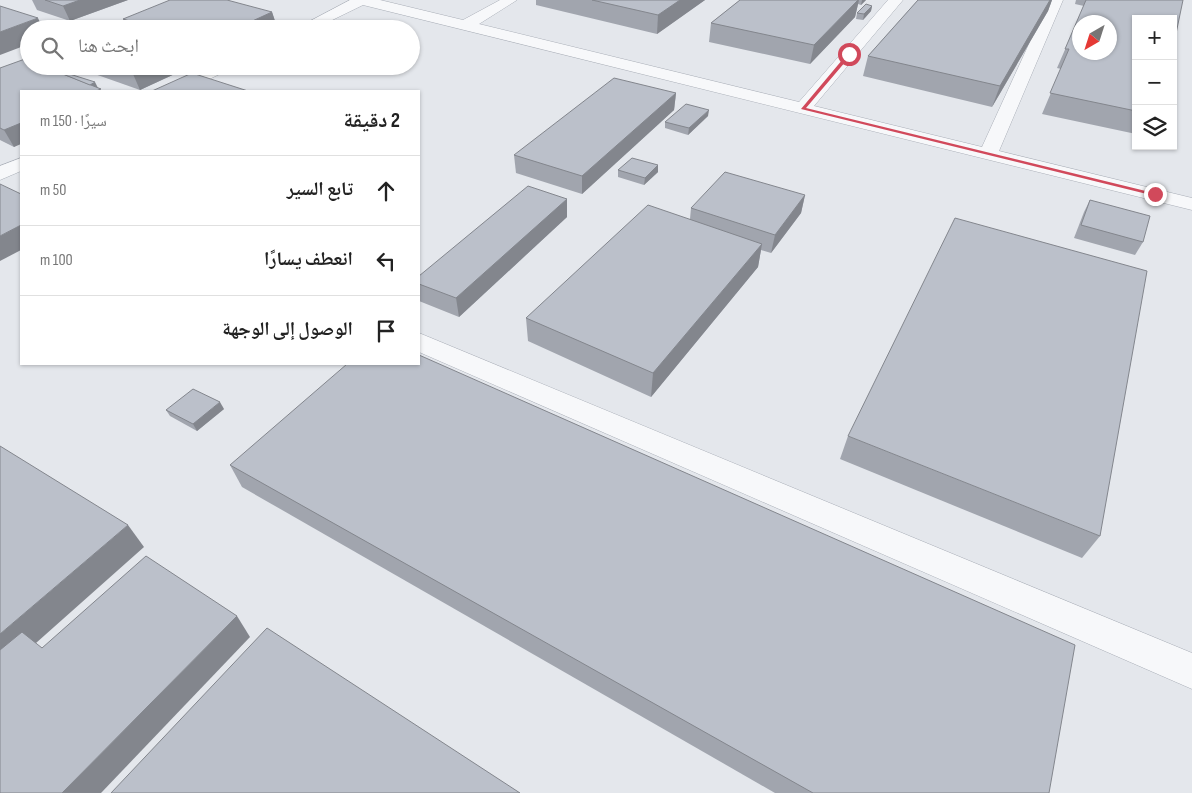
<!DOCTYPE html>
<html lang="ar">
<meta charset="utf-8">
<style>
body{margin:0;font-family:"Sofia Sans Condensed","Noto Naskh Arabic",sans-serif;background:#f2f2f2;color:#222;direction:rtl}
.controls{position:absolute;right:15px;top:15px;display:grid;overflow:hidden;border-radius:0px;box-shadow:0 1px 4px #0004}
.controls button{width:45px;height:45px;display:grid;place-items:center;padding:0;border:0;border-bottom:1px solid #e0e0e0;background:#fff;color:#222;font:25px sans-serif}
.compass{position:absolute;left:1072px;top:15px;width:45px;height:45px;border-radius:50%;background:#fff;box-shadow:0 1px 4px #0004;rotate:219deg}
.stop{position:absolute;width:15px;height:15px;margin:-11px;border:4px solid #d1495b;border-radius:50%;background:#fff}
.stop.end{background:#d1495b;border-color:#fff;box-shadow:0 1px 5px #0008}
.list{margin:0;padding:0;list-style:none}
h2{display:flex;justify-content:space-between;align-items:center;height:65px;margin:0;padding:0 20px;font-size:21px}
h2 small{font-size:16px;font-weight:400;color:#767676}
.list li{display:grid;grid-template-columns:32px 1fr auto;gap:15px;align-items:center;box-sizing:border-box;height:70px;padding:0 20px;border-top:1px solid #e0e0e0}
.list b{display:block;font-size:19px;white-space:nowrap}
.list em{font-size:16px;font-style:normal;color:#767676}
.icon{flex:none;width:28px;height:28px;fill:none;stroke:currentColor;stroke-width:2;stroke-linecap:round;stroke-linejoin:round}
.map{position:relative;flex:none;width:1192px;height:793px;overflow:hidden;direction:ltr}
.search{position:absolute;background:#fff;box-shadow:0 1px 4px #0004;left:20px;top:20px;width:400px;height:55px;display:flex;align-items:center;gap:12px;box-sizing:border-box;padding:0 18px;border-radius:28px;color:#767676;font-size:19px}
.panel{position:absolute;background:#fff;box-shadow:0 1px 4px #0004;left:20px;top:90px;width:400px;height:275px;border-radius:0px;direction:rtl}
.map>svg:first-child{display:block}
.lines{fill:none;stroke-linecap:round;stroke-linejoin:round}
.minor-casing{stroke:#a9aeb7;stroke-width:1}
.minor{fill:#f7f8fa;fill-rule:evenodd}
.wall{fill:#a1a5ae}
.shaded-wall{fill:#83868d}
.building{fill:#bbc0ca;stroke:#83868d;fill-rule:evenodd}
.route{fill:#d1495b}
</style>
<div class="map">
<svg width="1192" height="793" viewBox="0 0 1192 793">
<rect width="100%" height="100%" fill="#e4e7ec"/>
<g class="lines">
<defs>
<g id="minor">
<path d="M350 0H380L463 20 500 0H517L479 24 799 102 888 0H903L814 106 982 147 1049 0H1063L999 151 1192 198V210L363 5 314 29H295Z"/>
<path d="M210 66H232L230 69 185 91H163L166 87Z"/>
<path d="M21 158V171L0 180V166Z"/>
<path d="M419 333 1192 653V689L419 352Z"/>
</g>
</defs>
<use href="#minor" class="minor-casing"/>
<use href="#minor" class="minor"/>
</g>
<g class="wall">
<path d="M32 0H128L70 21 37 10Z"/>
<path d="M536 0H705L657 34 536 5Z"/>
<path d="M740 0H866L861 5 858 4 855 17 810 64 709 42 711 23Z"/>
<path d="M918 0H1052L1048 11 992 107 863 76 868 56Z"/>
<path d="M1076 0H1183L1136 19V134L1042 114 1061 69 1057 68 1084 6 1075 4Z"/>
<path d="M872 6 871 11 863 20 856 19 857 13Z"/>
<path d="M272 12 277 27 273 29H98L125 24 123 19Z"/>
<path d="M72 66H192L140 90Z"/>
<path d="M0 68 98 88 14 147 0 140Z"/>
<path d="M676 93 674 110 582 194 516 173 514 155Z"/>
<path d="M708 116 688 135 665 128V122Z"/>
<path d="M658 165V172L644 185 618 177V170Z"/>
<path d="M805 195 801 213 771 253 761 250 758 267 651 397 528 341 526 318 690 219 691 208Z"/>
<path d="M567 199V217L459 317 419 301V276Z"/>
<path d="M1090 200 1143 242 1135 255 1074 238 1084 212Z"/>
<path d="M224 409 197 431 170 416 166 410Z"/>
<path d="M848 436 1100 536 1082 558 840 459Z"/>
<path d="M230 465 1049 793H775L242 487Z"/>
</g>
<g class="shaded-wall">
<path d="M80 0H128L70 21 63 6Z"/>
<path d="M680 0H705L657 34 658 15Z"/>
<path d="M858 0H859L855 17 810 64 814 45Z"/>
<path d="M862 0H866L861 5Z"/>
<path d="M1050 0H1052L1048 11 992 107 1000 86Z"/>
<path d="M872 6 871 11 863 20 864 14Z"/>
<path d="M272 12 277 27 273 29H235Z"/>
<path d="M38 18 43 29H29V44L0 55V32Z"/>
<path d="M150 66H192L140 90 133 74Z"/>
<path d="M95 82 98 88 86 87Z"/>
<path d="M676 93 674 110 582 194V176Z"/>
<path d="M709 110 708 116 688 135 689 128Z"/>
<path d="M21 123V144L14 147 4 130Z"/>
<path d="M658 165V172L644 185 645 178Z"/>
<path d="M805 195 801 213 771 253 775 235Z"/>
<path d="M567 199V217L459 317 456 298Z"/>
<path d="M21 225V250L0 261V236Z"/>
<path d="M762 244 758 267 651 397 653 373Z"/>
<path d="M220 402 224 409 197 431 193 424Z"/>
<path d="M128 525 144 547 0 675V634Z"/>
<path d="M237 616 250 637 101 793H62Z"/>
</g>
<g class="building">
<path d="M45 0H80L63 6Z"/>
<path d="M170 0H227L272 12 235 29H157L123 19Z"/>
<path d="M592 0H680L658 15Z"/>
<path d="M740 0H858L814 45 711 23Z"/>
<path d="M918 0H1050L1000 86 868 56Z"/>
<path d="M1086 0H1183L1173 48V19H1136V111L1050 93 1069 49H1065ZM1080 22H1110V52H1080Z"/>
<path d="M866 4 872 6 864 14 857 13Z"/>
<path d="M0 6 38 18 0 32Z"/>
<path d="M116 22 140 29H98Z"/>
<path d="M25 59 29 60V66H43L101 89 96 91H21V123L4 130 0 128V68Z"/>
<path d="M43 66H44L95 82 90 85Z"/>
<path d="M111 66H150L133 74Z"/>
<path d="M192 73 248 91H152Z"/>
<path d="M614 78 676 93 582 176 514 155Z"/>
<path d="M686 104 709 110 689 128 665 122Z"/>
<path d="M632 158 658 165 645 178 618 170Z"/>
<path d="M725 172 805 195 775 235 691 208Z"/>
<path d="M0 184 21 194V225L0 236Z"/>
<path d="M528 186 567 199 456 298 419 284V276Z"/>
<path d="M1090 200 1150 216 1143 242 1081 225Z"/>
<path d="M648 205 762 244 653 373 526 318Z"/>
<path d="M955 218 1147 271 1100 536 848 436Z"/>
<path d="M419 355 1075 645 1049 793H813L230 465 347 364H419Z"/>
<path d="M193 389 220 402 193 424 166 410Z"/>
<path d="M0 446 128 525 0 634Z"/>
<path d="M146 556 237 616 62 793H0V650L22 632 42 648Z"/>
<path d="M267 628 520 793H111Z"/>
</g>
<path class="route" d="M848 53 852 54 806 108 1158 194 1155 196 801 109Z"/>
</svg>
<div class="controls">
<button>+</button>
<button>−</button>
<button><svg class="icon" aria-label="layers" viewBox="0 0 24 24"><path d="M12 4l9 5-9 5-9-5zM3 14l9 5 9-5"/></svg></button>
</div>
<svg class="compass" viewBox="-18 -18 36 36"><path d="M0-13l5 13h-10z" fill="#e53935"/><path d="M0 13l5-13h-10z" fill="#767676"/></svg>
<div class="stop" style="left:849px;top:54px"></div>
<div class="stop end" style="left:1155px;top:194px"></div>
<div class="search"><svg class="icon" aria-label="search" viewBox="0 0 24 24"><circle cx="10" cy="10" r="6"/><path d="M15 15l6 6"/></svg>ابحث هنا</div>
<section class="panel">
<h2>2 دقيقة<small>سيرًا · 150 m</small></h2>
<ul class="list">
<li><svg class="icon" aria-label="ahead" viewBox="0 0 24 24"><path d="M12 20V5M6 11l6-6 6 6"/></svg><div><b>تابع السير</b></div><em>50 m</em></li>
<li><svg class="icon" aria-label="left" viewBox="0 0 24 24"><path d="M17 20v-9H6M10 6l-5 5 5 5"/></svg><div><b>انعطف يسارًا</b></div><em>100 m</em></li>
<li><svg class="icon" aria-label="arrive" viewBox="0 0 24 24"><path d="M6 21V4h12l-3 4 3 4H6"/></svg><div><b>الوصول إلى الوجهة</b></div></li>
</ul>
</section>
</div>
